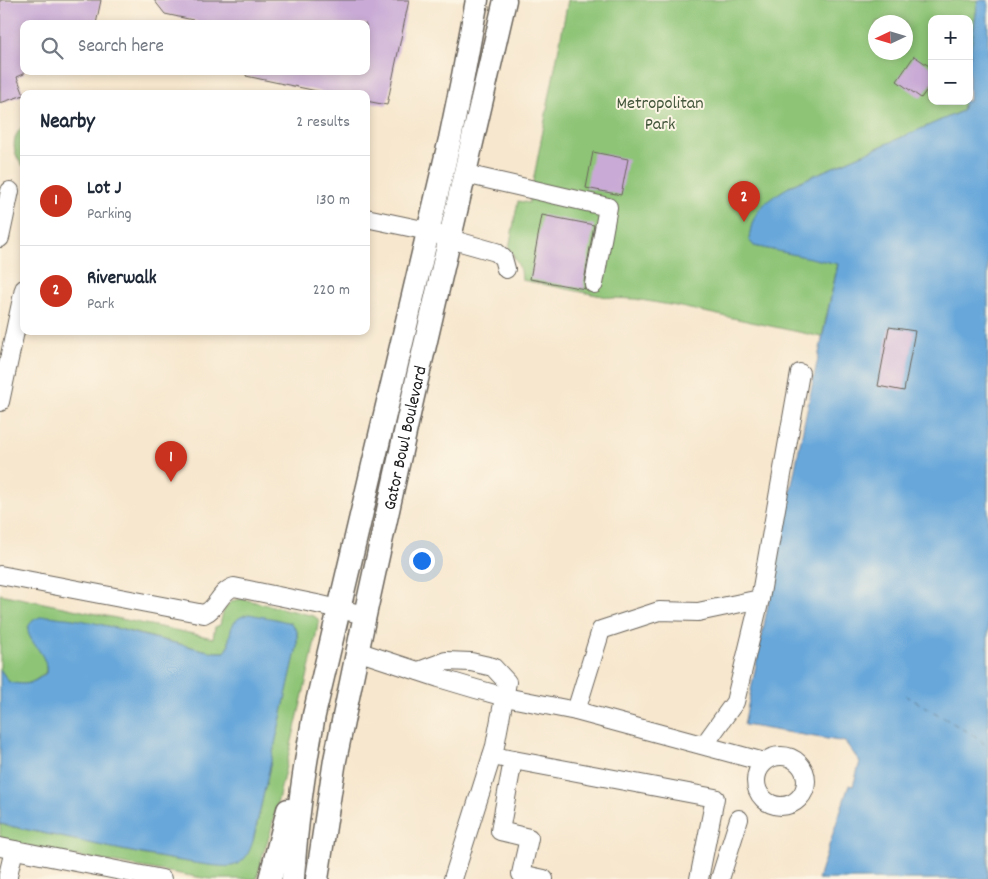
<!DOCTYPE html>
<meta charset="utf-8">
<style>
body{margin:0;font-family:Dekko,sans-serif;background:#f6f6f7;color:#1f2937}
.controls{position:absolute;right:15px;top:15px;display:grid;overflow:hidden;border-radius:10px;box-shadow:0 2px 8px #0003}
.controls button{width:45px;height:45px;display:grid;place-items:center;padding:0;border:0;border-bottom:1px solid #e0e1e3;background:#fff;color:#1f2937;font:25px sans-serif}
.compass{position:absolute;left:868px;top:15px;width:45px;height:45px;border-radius:50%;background:#fff;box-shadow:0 2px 8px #0003;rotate:266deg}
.you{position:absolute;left:421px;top:560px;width:18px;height:18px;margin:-12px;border:4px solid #fff;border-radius:50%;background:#1a73e8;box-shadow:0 0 0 8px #1a73e833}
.badge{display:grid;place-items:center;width:32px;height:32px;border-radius:50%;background:#c8321e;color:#fff;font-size:16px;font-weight:700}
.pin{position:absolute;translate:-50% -41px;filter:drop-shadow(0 1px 2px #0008)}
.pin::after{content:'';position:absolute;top:26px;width:18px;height:15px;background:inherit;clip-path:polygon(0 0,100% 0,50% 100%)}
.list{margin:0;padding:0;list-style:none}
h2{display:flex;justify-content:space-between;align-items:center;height:65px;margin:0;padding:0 20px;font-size:21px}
h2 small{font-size:16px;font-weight:400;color:#747a83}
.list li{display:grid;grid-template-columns:32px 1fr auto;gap:15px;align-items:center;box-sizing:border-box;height:90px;padding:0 20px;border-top:1px solid #e0e1e3}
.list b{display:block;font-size:19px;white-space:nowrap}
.list p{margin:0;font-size:16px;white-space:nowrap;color:#747a83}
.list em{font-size:16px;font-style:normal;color:#747a83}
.icon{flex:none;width:28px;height:28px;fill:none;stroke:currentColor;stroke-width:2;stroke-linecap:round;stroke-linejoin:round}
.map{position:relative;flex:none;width:988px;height:879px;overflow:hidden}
.search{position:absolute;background:#fff;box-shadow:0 2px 8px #0003;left:20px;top:20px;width:350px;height:55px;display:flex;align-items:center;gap:12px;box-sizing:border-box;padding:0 18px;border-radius:10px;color:#747a83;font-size:19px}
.panel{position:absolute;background:#fff;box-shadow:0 2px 8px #0003;left:20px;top:90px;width:350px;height:245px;border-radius:10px}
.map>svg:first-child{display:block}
.green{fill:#8dc476;stroke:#547049;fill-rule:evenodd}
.water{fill:#67a7da;stroke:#42627b}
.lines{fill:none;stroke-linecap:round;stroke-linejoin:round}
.ferry{stroke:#3e5b71;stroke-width:1;stroke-dasharray:6 5;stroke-linecap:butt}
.building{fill:#c9aad6}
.minor-casing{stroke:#69635a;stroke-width:20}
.major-casing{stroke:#69635a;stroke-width:25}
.minor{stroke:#fff;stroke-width:18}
.major{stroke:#fff;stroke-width:22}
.labels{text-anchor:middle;stroke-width:4;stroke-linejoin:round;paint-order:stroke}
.park-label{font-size:18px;fill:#44573c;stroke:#fcf5e5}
.street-label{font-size:18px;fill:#1c1c1c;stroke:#fcf5e5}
</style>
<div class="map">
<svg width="988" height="879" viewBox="0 0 988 879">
<rect width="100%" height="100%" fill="#fcf5e5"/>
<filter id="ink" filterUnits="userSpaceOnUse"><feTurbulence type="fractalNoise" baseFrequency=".02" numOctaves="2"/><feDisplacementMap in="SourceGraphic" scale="10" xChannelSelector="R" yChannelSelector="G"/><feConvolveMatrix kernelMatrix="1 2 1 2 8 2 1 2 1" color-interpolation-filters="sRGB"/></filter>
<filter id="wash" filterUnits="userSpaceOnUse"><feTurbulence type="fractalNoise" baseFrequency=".0096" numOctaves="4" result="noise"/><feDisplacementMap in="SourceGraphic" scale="20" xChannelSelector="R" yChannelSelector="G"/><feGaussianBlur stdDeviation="1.12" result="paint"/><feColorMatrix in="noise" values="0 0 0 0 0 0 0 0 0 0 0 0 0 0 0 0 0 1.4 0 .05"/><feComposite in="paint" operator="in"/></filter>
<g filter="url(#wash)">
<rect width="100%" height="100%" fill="#f7e7ce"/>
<g class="green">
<path d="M568 0H978L969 62V19H932V101H964L962 111 792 185 754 246 838 263 822 337 676 306 635 299 612 298 522 280 521 270 509 248 518 201 529 203ZM876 22H906V52H876Z"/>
<path d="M24 125V167C12 154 10 137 24 125Z"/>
<path d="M0 594 213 638 215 627 220 625C223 611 226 599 243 599L314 616 319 620 310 665 270 834 263 854 257 879H209L71 855 0 840V824L146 855 190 862 253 841 297 646V631L230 635 228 648 226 652H212L99 624 30 636C37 647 48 659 46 672 32 684 27 686 9 682L0 669Z"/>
</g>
<g class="water">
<path d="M978 0H988V879H818L849 785 853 786 860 762 845 742 744 725 804 424 838 264 754 246 749 240C752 208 766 201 792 185L962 111 964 101H969V62Z"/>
<path d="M249 614 275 619 291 623 297 631V647L253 841C249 853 245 863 232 866 220 868 189 862 175 860 117 850 58 836 0 824V669L9 682C27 686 32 684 46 673 49 654 26 641 28 628 30 620 40 616 47 616 53 616 59 618 66 618 90 621 113 627 137 634 162 640 187 646 212 652H225C229 647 229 645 229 640 231 625 234 618 249 614Z"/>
</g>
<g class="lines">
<path class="ferry" d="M905 695 980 739 988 749"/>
</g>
<g id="blocks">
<g class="building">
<path d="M0 0H101L96 24H24V74L17 77 24 95 0 103Z"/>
<path d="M154 0H409L387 105 366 101V94H331L246 76 247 71H366V24H200L193 20 165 14Z"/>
<path d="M914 56 932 68V83L921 98 897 81Z"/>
<path d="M593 152 628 159 621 195 586 188Z"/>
<path d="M542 215 594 225 584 282 585 289 530 279Z"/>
<path d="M889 327 915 331 904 391 878 386Z"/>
</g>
</g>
</g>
<g filter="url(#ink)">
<use href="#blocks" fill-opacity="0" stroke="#69635a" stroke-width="1"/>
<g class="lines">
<defs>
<g id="minor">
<path d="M465 174 608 207 594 284"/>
<path d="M366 218 428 231 450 239 496 252 503 258 506 269"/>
<path d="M0 238 10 191"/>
<path d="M0 402 24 289"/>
<path d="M0 575 204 614C217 609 220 591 234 587L317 604 365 615"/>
<path d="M357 651 439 678 476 689 505 697 576 711 764 762"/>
<path d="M419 671 446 661 471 662 493 667 507 682 495 746 453 879"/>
<path d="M576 711 601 630 659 611 698 612 760 599 800 373"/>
<path d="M704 745 735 702 760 599"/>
<path d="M492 756 715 798 699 879"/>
<circle cx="781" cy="781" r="25"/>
<path d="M513 760 500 831 529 838 521 874 544 879"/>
<path d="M0 847 162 879"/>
<path d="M8 879V875L14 850"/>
<path d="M720 879 739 819"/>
</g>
<g id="major">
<path d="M270 879 288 810"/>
<path d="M293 879C296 824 304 769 314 715L450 139 463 76 477 0"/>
<path id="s1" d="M317 879 335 760 365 615 412 401 505 0"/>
</g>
</defs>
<use href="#minor" class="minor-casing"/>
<use href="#major" class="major-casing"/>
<use href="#minor" class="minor"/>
<use href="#major" class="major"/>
</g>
</g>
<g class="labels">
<g class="park-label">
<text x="660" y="108">Metropolitan<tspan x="660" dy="21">Park</tspan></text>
</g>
<g class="street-label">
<text dy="6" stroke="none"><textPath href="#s1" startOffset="450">Gator Bowl Boulevard</textPath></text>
</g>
</g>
</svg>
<div class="controls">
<button>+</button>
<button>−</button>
</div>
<svg class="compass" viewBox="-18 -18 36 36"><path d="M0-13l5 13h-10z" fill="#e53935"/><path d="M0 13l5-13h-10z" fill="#747a83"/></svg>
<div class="you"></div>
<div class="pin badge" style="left:171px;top:482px">1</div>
<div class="pin badge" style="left:744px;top:222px">2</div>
<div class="search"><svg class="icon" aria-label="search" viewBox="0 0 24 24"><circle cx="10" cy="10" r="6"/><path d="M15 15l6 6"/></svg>Search here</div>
<section class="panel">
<h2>Nearby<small>2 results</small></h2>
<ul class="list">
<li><span class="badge">1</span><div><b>Lot J</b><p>Parking</p></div><em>130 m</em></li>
<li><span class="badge">2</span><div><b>Riverwalk</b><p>Park</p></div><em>220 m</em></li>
</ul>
</section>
</div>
